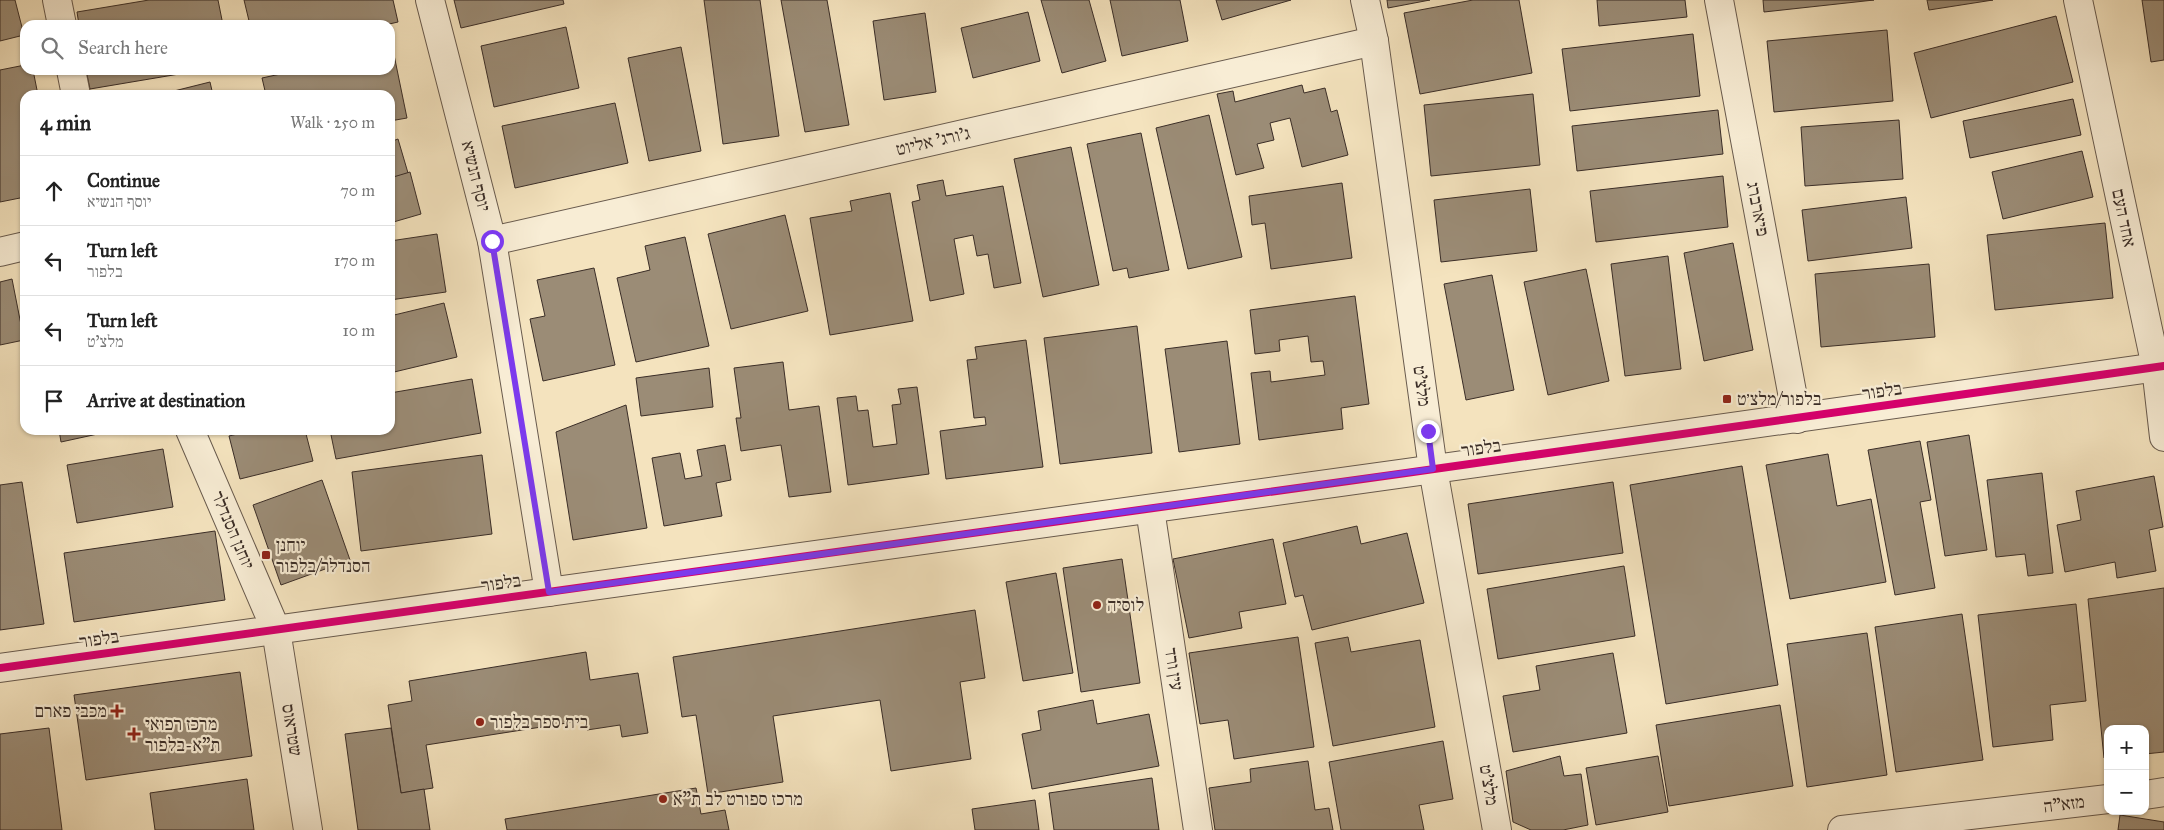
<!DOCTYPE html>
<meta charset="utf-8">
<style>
body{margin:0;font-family:"IM FELL Great Primer","Frank Ruhl Libre",serif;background:#f6f6f6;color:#222}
.controls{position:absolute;right:15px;bottom:15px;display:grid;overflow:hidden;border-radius:10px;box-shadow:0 1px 4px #0004}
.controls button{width:45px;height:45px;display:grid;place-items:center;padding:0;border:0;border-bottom:1px solid #e0e0e0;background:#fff;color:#222;font:25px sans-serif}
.stop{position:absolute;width:15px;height:15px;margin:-11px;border:4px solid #7c3aed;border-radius:50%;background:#fff}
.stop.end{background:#7c3aed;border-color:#fff;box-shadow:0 1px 5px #0008}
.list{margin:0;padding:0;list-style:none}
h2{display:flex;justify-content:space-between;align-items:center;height:65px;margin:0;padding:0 20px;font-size:21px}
h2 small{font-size:16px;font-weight:400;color:#767676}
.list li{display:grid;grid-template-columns:32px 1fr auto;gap:15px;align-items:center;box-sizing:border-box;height:70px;padding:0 20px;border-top:1px solid #e0e0e0}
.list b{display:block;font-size:19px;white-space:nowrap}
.list p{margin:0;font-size:16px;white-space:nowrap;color:#767676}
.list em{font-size:16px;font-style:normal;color:#767676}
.icon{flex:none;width:28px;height:28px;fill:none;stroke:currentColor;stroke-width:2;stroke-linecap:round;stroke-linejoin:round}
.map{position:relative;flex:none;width:2164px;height:830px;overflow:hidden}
.search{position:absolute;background:#fff;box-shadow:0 1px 4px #0004;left:20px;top:20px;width:375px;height:55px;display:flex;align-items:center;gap:12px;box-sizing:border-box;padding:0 18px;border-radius:15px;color:#767676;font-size:19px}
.panel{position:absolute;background:#fff;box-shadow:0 1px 4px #0004;left:20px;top:90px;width:375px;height:345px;border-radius:15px}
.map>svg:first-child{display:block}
.building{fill:#9b8c76;stroke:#3a2d27}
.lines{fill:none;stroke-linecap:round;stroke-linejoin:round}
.street-casing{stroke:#685a4d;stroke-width:30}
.street{stroke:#f8edd5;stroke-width:28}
.cycleway-casing{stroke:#f8edd5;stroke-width:11}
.cycleway{stroke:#d6006c;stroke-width:8}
.route{stroke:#7c3aed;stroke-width:6}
.poi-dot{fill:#8f2418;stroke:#f8edd5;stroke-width:2}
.labels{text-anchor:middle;stroke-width:4.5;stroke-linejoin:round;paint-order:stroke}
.street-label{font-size:18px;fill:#3a2d27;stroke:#f8edd5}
.poi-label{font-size:18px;fill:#3a2d27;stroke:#f8edd5;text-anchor:start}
</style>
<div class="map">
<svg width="2164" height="830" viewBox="0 0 2164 830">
<rect width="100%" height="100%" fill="#f4e3be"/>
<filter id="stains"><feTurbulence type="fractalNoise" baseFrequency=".004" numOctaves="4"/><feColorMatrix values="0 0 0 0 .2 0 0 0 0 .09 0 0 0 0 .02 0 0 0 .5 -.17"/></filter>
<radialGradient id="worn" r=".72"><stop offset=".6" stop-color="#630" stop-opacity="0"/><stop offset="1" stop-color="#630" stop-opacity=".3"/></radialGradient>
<g class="building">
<path d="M0 0H15L24 35 0 41Z"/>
<path d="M149 0H218L223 25H79L77 12Z"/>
<path d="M244 0H393L398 22 385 25H250Z"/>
<path d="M454 0H563L564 4 461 28Z"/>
<path d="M704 0H760L779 136 723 144Z"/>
<path d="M781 0H827L849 125 805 132Z"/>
<path d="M1041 0H1089L1106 61 1062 73Z"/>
<path d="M1110 0H1180L1188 41 1122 56Z"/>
<path d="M1216 0H1291L1222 20Z"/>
<path d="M1387 0H1430L1388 8Z"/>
<path d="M1473 0H1519L1532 73 1420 94 1404 13Z"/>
<path d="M1597 0H1685L1687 17 1599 26Z"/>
<path d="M1763 0H1874L1764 12Z"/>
<path d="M1927 0H1993L1929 10Z"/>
<path d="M2142 0H2164V60L2151 62Z"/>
<path d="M1028 12 1040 61 973 78 961 28Z"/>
<path d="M925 13 936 92 884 100 873 21Z"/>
<path d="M2056 16 2073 82 1931 118 1914 53Z"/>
<path d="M566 27 579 88 494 107 481 46Z"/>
<path d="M1887 30 1893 101 1774 112 1767 41Z"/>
<path d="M1693 34 1700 96 1570 111 1562 49Z"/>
<path d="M681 47 701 151 649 161 628 58Z"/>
<path d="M390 50H393L407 118 390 121V95H266L262 78 299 70H390Z"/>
<path d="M25 65V70H33L38 95H25V197L0 202V70Z"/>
<path d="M86 70H203L90 89Z"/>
<path d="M210 82 213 95H158Z"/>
<path d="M1302 85 1304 93 1325 88 1331 112 1337 110 1348 155 1302 167 1290 118 1270 123 1274 140 1257 144 1264 168 1236 175 1217 94 1233 91 1235 102Z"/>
<path d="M1533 94 1540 165 1431 176 1424 105Z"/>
<path d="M2073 99 2081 135 1970 158 1963 121Z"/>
<path d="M615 103 628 163 515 188 502 126Z"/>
<path d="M1718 110 1723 154 1577 171 1572 126Z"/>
<path d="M1209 115 1242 257 1188 269 1156 128Z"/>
<path d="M1899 120 1903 179 1805 186 1801 127Z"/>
<path d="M1141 133 1169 270 1129 278 1127 268 1113 271 1087 144Z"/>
<path d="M398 139 408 173 390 179V142Z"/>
<path d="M1071 147 1099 285 1043 297 1014 159Z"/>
<path d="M2082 151 2093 197 2003 219 1992 172Z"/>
<path d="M410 172 421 214 390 223V178Z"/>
<path d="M1723 176 1728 227 1596 242 1590 191Z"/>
<path d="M943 180 946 196 1003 186 1021 283 994 288 988 254 977 256 973 235 954 239 964 294 930 301 912 202 920 200 917 185Z"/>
<path d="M1342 183 1352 258 1271 269 1265 223 1252 225 1249 196Z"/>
<path d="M1530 189 1537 251 1441 262 1434 200Z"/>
<path d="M890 193 913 321 830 335 810 218 852 211 850 201Z"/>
<path d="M1906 197 1912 248 1808 261 1802 210Z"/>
<path d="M785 215 808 311 731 329 708 234Z"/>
<path d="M2105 223 2113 298 1995 310 1987 235Z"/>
<path d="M437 234 446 292 390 300V241Z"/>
<path d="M685 237 709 346 636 362 617 278 650 270 645 246Z"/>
<path d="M1733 243 1753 350 1704 361 1684 253Z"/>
<path d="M1668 256 1681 369 1625 376 1611 264Z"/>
<path d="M1929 264 1935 337 1821 347 1815 274Z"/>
<path d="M594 268 615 365 543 381 530 319 545 316 537 280Z"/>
<path d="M1586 269 1609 381 1548 395 1524 282Z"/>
<path d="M1492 275 1514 390 1466 400 1444 284Z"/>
<path d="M12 279 24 340 0 345V282Z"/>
<path d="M1355 296 1369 404 1341 408 1343 429 1259 440 1251 373 1270 371 1271 382 1325 375 1323 361 1311 362 1308 336 1279 340 1280 351 1255 354 1250 310Z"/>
<path d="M444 303 457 357 390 373V316Z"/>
<path d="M1137 326 1152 453 1060 464 1044 338Z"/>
<path d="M1026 340 1043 467 946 479 940 431 986 425 985 417 974 418 967 360 977 359 975 347Z"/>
<path d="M1227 341 1240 444 1179 452 1165 349Z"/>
<path d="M783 362 789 410 819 406 831 492 789 497 781 445 741 451 736 418H741L734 368Z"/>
<path d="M709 368 713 407 641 416 636 378Z"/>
<path d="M472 379 481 433 336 459 330 430H390V393Z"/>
<path d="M917 387 929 474 848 485 837 398 856 396 858 411 868 410 873 447 897 444 892 405 901 404 898 389Z"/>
<path d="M626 405 647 528 573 540 556 432Z"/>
<path d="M59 430H116L61 442Z"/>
<path d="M254 430H305L313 461 240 479 229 436Z"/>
<path d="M1969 435 1987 550 1945 556 1927 442Z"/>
<path d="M1920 441 1931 500 1920 502 1935 588 1895 595 1868 450Z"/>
<path d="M725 445 731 480 716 483 722 516 664 526 652 458 680 453 685 479 702 476 697 450Z"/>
<path d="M163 449 173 507 77 523 67 465Z"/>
<path d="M1828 454 1837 506 1871 499 1886 582 1790 599 1766 465Z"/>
<path d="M482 455 492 534 361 551 352 472Z"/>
<path d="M1742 466 1778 685 1666 704 1630 485Z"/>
<path d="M2042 473 2053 573 2028 576 2025 554 1996 557 1987 480Z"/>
<path d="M2154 476 2163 527 2149 530 2156 571 2117 578 2115 562 2065 572 2057 525 2081 520 2076 491Z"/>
<path d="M322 480 350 560 281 585 253 505Z"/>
<path d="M22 482 44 624 0 630V485Z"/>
<path d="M1613 482 1623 553 1478 574 1468 504Z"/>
<path d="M1357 526 1361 544 1407 533 1424 603 1312 630 1303 595 1295 597 1283 543Z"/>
<path d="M215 531 225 600 74 622 64 553Z"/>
<path d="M1273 539 1286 604 1239 612 1242 628 1189 638 1173 559Z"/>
<path d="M1122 559 1140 683 1081 692 1063 568Z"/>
<path d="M1624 566 1635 636 1498 659 1487 589Z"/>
<path d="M1056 573 1073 673 1023 681 1006 582Z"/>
<path d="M2164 588V752L2145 754V729H2108V758H2104L2088 599Z"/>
<path d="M2076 604 2086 701 2050 705 2053 740 1993 747 1978 615Z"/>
<path d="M975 610 985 678 960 682 971 759 891 771 880 700 773 716 783 782 708 794 696 715 682 717 673 657Z"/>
<path d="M1962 614 1983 760 1896 772 1875 627Z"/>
<path d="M1867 633 1887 775 1807 787 1787 644Z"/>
<path d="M1298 637 1314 747 1234 759 1228 720 1200 724 1189 653Z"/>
<path d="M1348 637 1351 652 1420 640 1435 727 1333 746 1315 643Z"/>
<path d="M586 652 590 680 638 673 648 733 622 737 620 725 587 730 586 720 426 745 433 788 401 793 388 705 412 701 409 681Z"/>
<path d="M1613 653 1627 733 1513 752 1503 696 1540 690 1536 666Z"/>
<path d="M240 672 252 756 86 780 74 695Z"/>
<path d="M1093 700 1097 724 1149 714 1159 766 1032 789 1022 734 1041 730 1038 711Z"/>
<path d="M1780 705 1793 786 1669 806 1656 725Z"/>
<path d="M49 728 62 830H0V734Z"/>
<path d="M391 728 401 793 424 789 430 830H358L345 734Z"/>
<path d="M1443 741 1453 799 1419 805 1424 830H1341L1329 762Z"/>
<path d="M1560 756 1564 776 1581 774 1588 825 1563 830H1531L1513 822 1506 771Z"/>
<path d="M1658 756 1668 812 1596 825 1586 768Z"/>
<path d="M1308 761 1315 810 1329 808 1333 830H1215L1209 788 1251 782 1250 769Z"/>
<path d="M1152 778 1159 830H1054L1049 793Z"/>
<path d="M247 779 254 830H155L150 793Z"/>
<path d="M696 788 701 814 725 810 729 830H507L505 819Z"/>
<path d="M1035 800 1039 830H975L972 809Z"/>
<path d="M2120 815 2164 822V830H2118Z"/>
</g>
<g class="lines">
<defs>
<g id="street">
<path d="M57 0 62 25"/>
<path d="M430 0 492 241 549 592"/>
<path d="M1365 0 1374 41 1433 469 1497 830"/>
<path d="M1719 0 1797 419"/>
<path d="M2078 0 2156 367 2164 437"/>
<path d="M71 70 76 95"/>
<path d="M492 241 1374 41"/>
<path d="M0 252 25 246"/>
<path d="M190 430 276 630 308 830"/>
<path d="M1150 509 1198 830"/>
<path d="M0 668 1406 473 2164 366"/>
<path d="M2145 795 2164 792"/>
<path d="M1842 830 2108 799"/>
</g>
</defs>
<use href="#street" class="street-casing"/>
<use href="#street" class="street"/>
<defs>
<path id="cycleway" d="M0 668 1406 473 2164 366"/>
</defs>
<use href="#cycleway" class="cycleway-casing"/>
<use href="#cycleway" class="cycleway"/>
</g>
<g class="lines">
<path class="route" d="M492 241 549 592 1433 469 1428 431"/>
</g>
<g class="poi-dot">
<rect x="1722" y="394" width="10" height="10" rx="2.5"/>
<rect x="261" y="550" width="10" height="10" rx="2.5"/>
<circle cx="1097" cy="605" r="5"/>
<path d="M114.5 703.5h5v5h5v5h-5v5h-5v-5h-5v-5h5z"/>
<circle cx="480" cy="722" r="5"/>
<path d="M131.5 726.5h5v5h5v5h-5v5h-5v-5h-5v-5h5z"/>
<circle cx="663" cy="799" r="5"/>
</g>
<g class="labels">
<g class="street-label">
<text transform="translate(933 141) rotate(-13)" y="6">ג'ורג' אליוט</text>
<text transform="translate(476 176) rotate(76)" y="6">יוסף הנשיא</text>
<text transform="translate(1758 209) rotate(79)" y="6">פיארברג</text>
<text transform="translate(2124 218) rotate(78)" y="6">אחד העם</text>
<text transform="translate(1422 386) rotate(82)" y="6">מלצ'ט</text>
<text transform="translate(1882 391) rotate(-8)" y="6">בלפור</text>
<text transform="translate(1481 448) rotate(-8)" y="6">בלפור</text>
<text transform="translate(233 530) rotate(67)" y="6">יוחנן הסנדלר</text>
<text transform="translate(501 583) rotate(-8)" y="6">בלפור</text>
<text transform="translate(99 639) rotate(-8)" y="6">בלפור</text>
<text transform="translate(1174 669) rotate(81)" y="6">עין ורד</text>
<text transform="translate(292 730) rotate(81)" y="6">שטראוס</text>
<text transform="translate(1489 785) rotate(80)" y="6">מלצ'ט</text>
<text transform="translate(2064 804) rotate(-7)" y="6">מזא"ה</text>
</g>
<g class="poi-label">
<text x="1737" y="405">בלפור/מלצ׳ט</text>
<text x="276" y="551">יוחנן<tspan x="276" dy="21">הסנדלר/בלפור</tspan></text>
<text x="1107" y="611">לוסיה</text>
<text x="107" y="717" text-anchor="end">מכבי פארם</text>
<text x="490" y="728">בית ספר בלפור</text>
<text x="145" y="730">מרכז רפואי<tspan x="145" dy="21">ת"א-בלפור</tspan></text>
<text x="673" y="805">מרכז ספורט לב ת"א</text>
</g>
</g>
<rect width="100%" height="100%" filter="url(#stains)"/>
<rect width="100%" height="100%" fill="url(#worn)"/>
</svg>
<div class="controls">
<button>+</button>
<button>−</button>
</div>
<div class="stop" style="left:492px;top:241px"></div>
<div class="stop end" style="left:1428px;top:431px"></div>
<div class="search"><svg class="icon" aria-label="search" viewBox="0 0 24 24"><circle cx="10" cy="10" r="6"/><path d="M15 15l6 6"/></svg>Search here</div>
<section class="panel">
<h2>4 min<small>Walk · 250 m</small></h2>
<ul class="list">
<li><svg class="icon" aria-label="ahead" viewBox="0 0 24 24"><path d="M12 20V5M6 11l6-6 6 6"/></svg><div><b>Continue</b><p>יוסף הנשיא</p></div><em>70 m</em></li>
<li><svg class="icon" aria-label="left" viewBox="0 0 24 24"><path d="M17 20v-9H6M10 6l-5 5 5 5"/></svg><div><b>Turn left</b><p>בלפור</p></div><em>170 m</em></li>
<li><svg class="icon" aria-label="left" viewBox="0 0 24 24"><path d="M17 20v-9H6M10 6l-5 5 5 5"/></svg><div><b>Turn left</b><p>מלצ'ט</p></div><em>10 m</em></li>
<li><svg class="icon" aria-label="arrive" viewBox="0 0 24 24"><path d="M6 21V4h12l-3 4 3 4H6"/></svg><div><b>Arrive at destination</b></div></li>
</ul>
</section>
</div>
